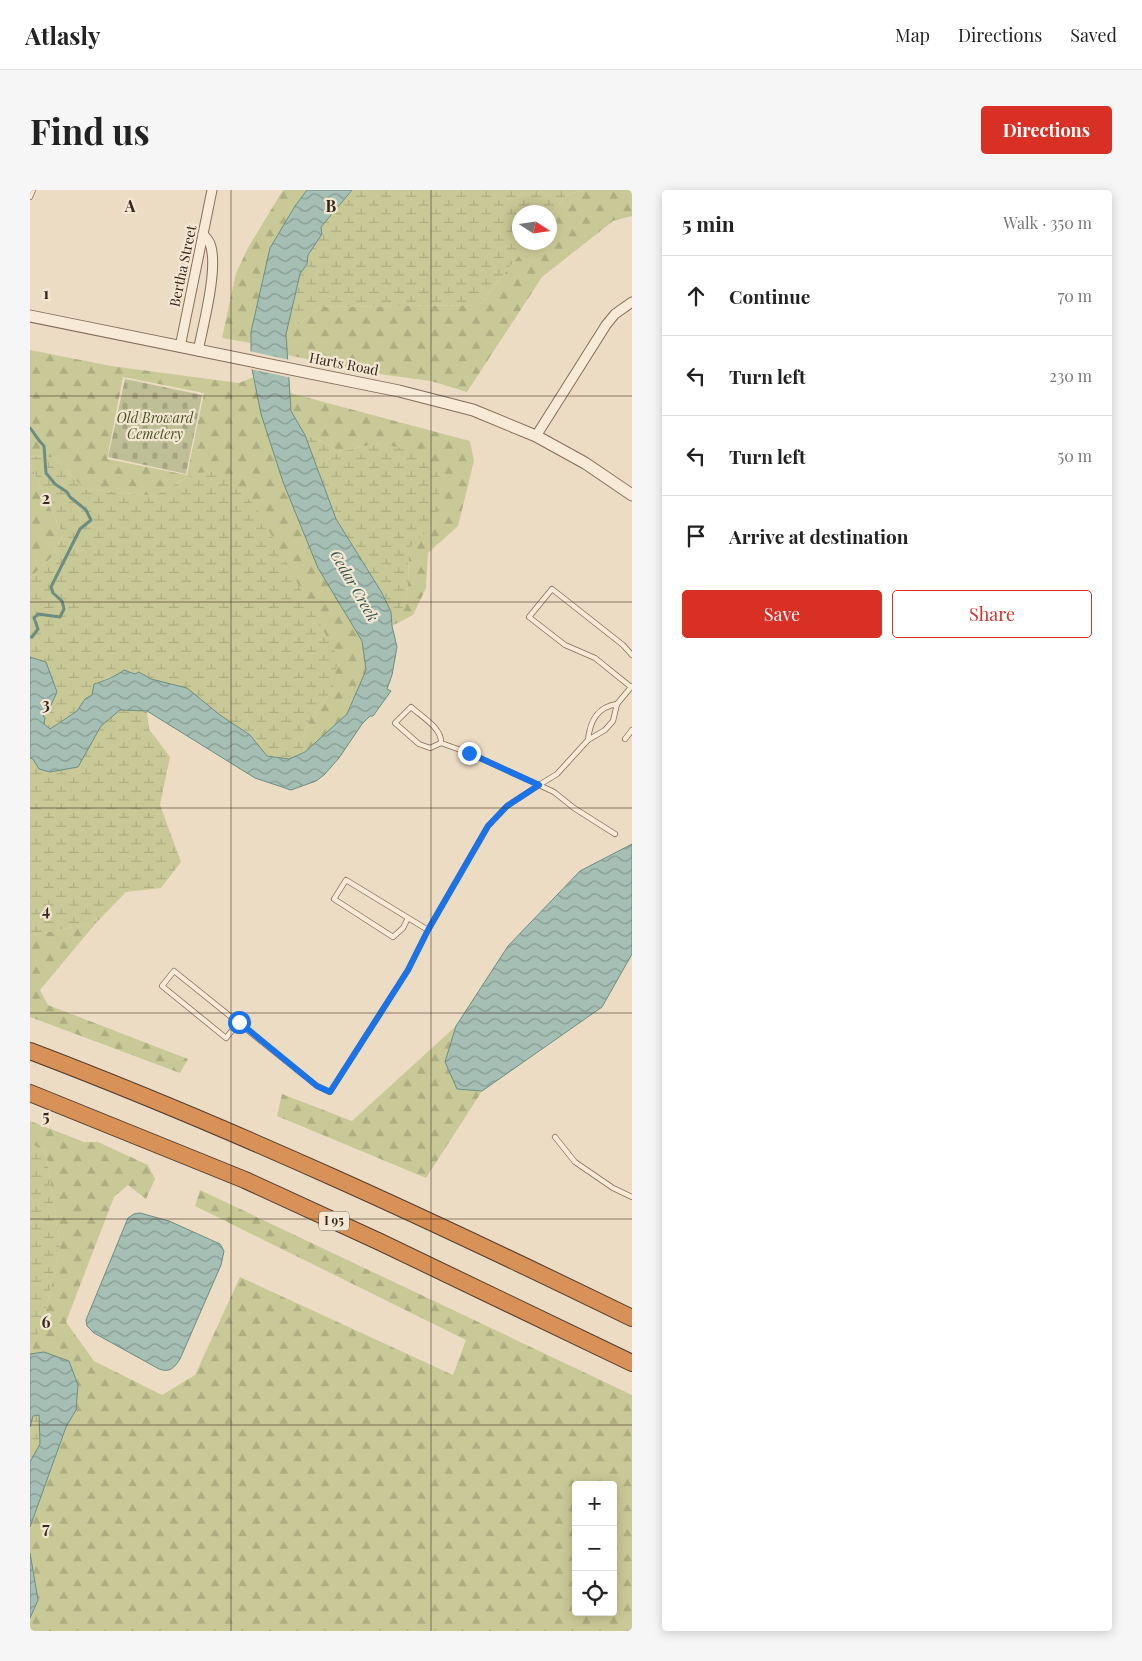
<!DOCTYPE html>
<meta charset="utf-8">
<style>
body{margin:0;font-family:"Playfair Display",serif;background:#f6f6f6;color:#222}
.controls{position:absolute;right:15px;bottom:15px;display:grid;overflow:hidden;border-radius:5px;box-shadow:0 2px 12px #0003}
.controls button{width:45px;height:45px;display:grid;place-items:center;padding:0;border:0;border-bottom:1px solid #e0e0e0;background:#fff;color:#222;font:25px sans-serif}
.compass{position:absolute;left:482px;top:15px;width:45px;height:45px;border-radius:50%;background:#fff;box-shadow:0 2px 12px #0003;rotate:102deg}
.stop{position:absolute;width:15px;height:15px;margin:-11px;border:4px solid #1a73e8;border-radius:50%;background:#fff}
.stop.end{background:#1a73e8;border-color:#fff;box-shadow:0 1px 5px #0008}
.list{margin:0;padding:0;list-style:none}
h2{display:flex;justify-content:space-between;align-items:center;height:65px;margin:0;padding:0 20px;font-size:21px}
h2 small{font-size:16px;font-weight:400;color:#767676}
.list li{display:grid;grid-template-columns:32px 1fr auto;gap:15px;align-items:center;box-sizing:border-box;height:80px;padding:0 20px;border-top:1px solid #e0e0e0}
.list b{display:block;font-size:19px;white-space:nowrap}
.list em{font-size:16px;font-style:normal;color:#767676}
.actions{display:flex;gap:10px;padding:15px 20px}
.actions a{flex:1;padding:11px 0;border:1px solid #d93025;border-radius:5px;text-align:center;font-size:18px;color:#d93025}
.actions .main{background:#d93025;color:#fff}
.icon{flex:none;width:28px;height:28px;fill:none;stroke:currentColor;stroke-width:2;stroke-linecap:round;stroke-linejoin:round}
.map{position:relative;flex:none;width:602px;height:1441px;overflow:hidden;border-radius:5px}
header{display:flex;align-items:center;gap:30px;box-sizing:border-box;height:70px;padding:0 25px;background:#fff;border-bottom:1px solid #e0e0e0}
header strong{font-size:24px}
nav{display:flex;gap:28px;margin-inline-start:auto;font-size:18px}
.intro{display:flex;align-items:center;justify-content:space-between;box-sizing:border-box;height:120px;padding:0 30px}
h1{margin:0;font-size:35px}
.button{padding:12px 22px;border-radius:5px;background:#d93025;color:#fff;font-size:18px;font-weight:700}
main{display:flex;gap:30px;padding:0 30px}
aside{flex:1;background:#fff;border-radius:5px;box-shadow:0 2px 12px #0003}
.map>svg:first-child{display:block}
.forest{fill:url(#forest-firs);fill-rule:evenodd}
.wetland{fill:url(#wetland-marsh)}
.cemetery{fill:url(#cemetery-stones)}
.water{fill:url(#water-waves);stroke:#6c8d81}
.pier{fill:#ecdcc3}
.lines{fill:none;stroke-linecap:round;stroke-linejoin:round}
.stream{stroke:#6c8d81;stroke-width:3}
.service-casing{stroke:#856d5b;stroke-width:6}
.minor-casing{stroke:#856d5b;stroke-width:11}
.tertiary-casing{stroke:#856d5b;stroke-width:13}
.motorway-casing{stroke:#533c2f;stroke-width:18}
.service{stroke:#f7ead6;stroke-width:4.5}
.minor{stroke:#f7ead6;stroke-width:9}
.tertiary{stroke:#f7ead6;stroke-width:11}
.motorway{stroke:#d89257;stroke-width:16}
.route{stroke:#1a73e8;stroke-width:6}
.grid{fill:none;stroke:#36271e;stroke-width:1;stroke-opacity:0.55}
.labels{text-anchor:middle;stroke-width:4.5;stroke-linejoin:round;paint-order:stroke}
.shield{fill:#f4e7d2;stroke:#6f6154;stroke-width:1}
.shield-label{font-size:12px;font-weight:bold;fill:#36271e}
.street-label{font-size:14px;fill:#36271e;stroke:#f4e7d2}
.park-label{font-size:14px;font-style:italic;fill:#4b5126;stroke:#f4e7d2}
.water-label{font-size:15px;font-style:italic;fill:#2e554f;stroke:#f4e7d2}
.grid-label{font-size:16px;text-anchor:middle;font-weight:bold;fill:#36271e;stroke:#f4e7d2;stroke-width:4.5;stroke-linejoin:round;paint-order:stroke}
</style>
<header>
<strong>Atlasly</strong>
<nav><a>Map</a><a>Directions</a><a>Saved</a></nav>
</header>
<div class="intro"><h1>Find us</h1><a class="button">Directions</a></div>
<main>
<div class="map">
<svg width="602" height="1441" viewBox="0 0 602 1441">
<defs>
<pattern id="forest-firs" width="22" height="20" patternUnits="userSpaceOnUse" patternTransform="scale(1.25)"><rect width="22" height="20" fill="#c9c997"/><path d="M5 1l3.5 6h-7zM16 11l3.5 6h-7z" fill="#adad82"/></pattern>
<pattern id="wetland-marsh" width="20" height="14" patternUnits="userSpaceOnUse" patternTransform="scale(1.25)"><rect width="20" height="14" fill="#c9c997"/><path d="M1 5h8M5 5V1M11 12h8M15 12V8" fill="none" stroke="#adad82"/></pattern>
<pattern id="cemetery-stones" width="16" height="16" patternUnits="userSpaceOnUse" patternTransform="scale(1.25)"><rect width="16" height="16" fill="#bebf96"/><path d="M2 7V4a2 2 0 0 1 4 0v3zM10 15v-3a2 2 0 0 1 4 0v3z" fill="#a4a481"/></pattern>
<pattern id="water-waves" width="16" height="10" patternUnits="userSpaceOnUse" patternTransform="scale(1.25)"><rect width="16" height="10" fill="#a5bfb5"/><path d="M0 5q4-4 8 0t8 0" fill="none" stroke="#879b93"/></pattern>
</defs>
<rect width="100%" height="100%" fill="#ecdcc3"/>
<g class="forest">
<path d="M253 0H277L265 16 240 59 221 142V153L192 148 206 83 219 56Z"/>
<path d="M553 0H602V26L583 31 512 87 437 202 401 191 356 185 257 165 256 144 290 117 449 115 499 53 520 52V26L536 5Z"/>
<path d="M0 160 81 176 209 193 224 187 231 224 253 292 288 378 332 451 337 480 317 524 275 562 271 552 279 531 303 499 165 283 124 306 54 299 25 268 0 266ZM93 187 174 203 157 285 77 269Z"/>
<path d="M260 203 440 251 444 271 428 336 398 363 396 398 383 425 362 436C381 413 379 387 378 358L406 332 350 253 308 262 294 252 275 245 261 221Z"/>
<path d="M0 274 33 345 22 367 0 388Z"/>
<path d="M66 733 10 800 18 815 158 869 150 883 0 827V747L2 745Z"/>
<path d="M426 836 415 872 427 899 452 901 396 988 247 926 252 904 322 931Z"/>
<path d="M0 931 54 952H68L118 975 125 989 116 1009 98 995 84 1007 36 1132 64 1171 132 1205 165 1185 210 1087 423 1185 436 1150 165 1016 170 1000 602 1205V1441H0V1428L8 1410 0 1363V1337L36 1237 46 1220 14 1162 0 1164 12 1135 30 1058 16 962 0 953ZM546 1295H583V1422H546Z"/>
</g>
<g class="wetland">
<path d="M322 0H553L536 5 520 26V22H490V52L499 53 449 115 290 117 256 144 270 84 277 74 278 65 292 44 291 37Z"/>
<path d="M275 245 294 252 308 262 350 253 395 264 411 289 406 332 378 359C379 387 381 414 362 436L361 422 352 403 306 329Z"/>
<path d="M0 266 25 268 54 299 124 306 165 283 192 281 226 317 308 467 303 499 279 531 271 552 275 562 259 569 237 566 220 545 190 525 157 498 121 489 109 482 105 484 99 481 77 488 70 493 62 505 55 509 47 521 20 539 14 534 13 525 21 515 16 472 0 467V388L22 367 33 345 0 274Z"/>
<path d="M90 520 117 521 119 539 140 567 130 615 151 672 131 698 96 702 66 733 2 745 0 747V568L3 569 10 579 48 577 71 536Z"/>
<path d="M0 953 16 962 30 1058 12 1135 0 1164Z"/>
<path d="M9 1225 10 1254 0 1272V1237L3 1226Z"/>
</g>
<path class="cemetery" d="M95 189 172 205 156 284 78 267Z"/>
<g class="water">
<path d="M277 0H322L291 37 292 44 278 65 277 74 270 84 256 144 261 221 275 245 306 329 352 403 361 422 362 436 367 457 362 485 357 499 361 501 343 526H340L332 534 309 568 294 585 286 591 261 600 225 588 117 521 90 520 71 536 48 577 20 582 9 579 3 569 0 568V467L16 472 27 502 21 515 13 525 15 528 14 534 20 539 47 521 55 509 62 505 64 494C72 492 88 485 94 480L105 484 109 482 121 489 157 498 190 525 220 545 237 566 259 569 275 562 317 524 336 480 332 451 288 378 253 292 231 224 221 174V142L240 58 265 16Z"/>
<path d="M602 654V764L572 817 452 901 427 899 415 872 426 836 478 756 550 681Z"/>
<path d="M110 1023 139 1031 190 1054 194 1061 191 1075 150 1169C144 1178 140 1183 129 1179L64 1143 57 1136 56 1130 98 1028 104 1024Z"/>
<path d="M14 1162 39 1171 48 1195 46 1220 36 1237 0 1337V1272L10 1254 9 1225 3 1226 0 1237V1164Z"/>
<path d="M0 1363 8 1410 0 1428Z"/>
</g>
<path class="pier" d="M219 161 260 170 262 188 220 179Z"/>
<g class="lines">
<path class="stream" d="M0 238C6 245 6 248 14 256L16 283 25 294 37 302 40 307 56 320 61 330 50 339 21 397 23 403 32 411 34 419 30 427 8 424 4 428 8 439 2 447H0"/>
<defs>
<g id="service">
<path d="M0 7 3 0"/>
<path d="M601 497 565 468 535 455 499 427 522 399 593 455 602 465"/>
<path d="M595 549 602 540"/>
<path d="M558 550C560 531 567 517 587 514"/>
<path d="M411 553 400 558 389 554 365 533 381 517C392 527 412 538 411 553L439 563 509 595 527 584 558 550 575 540 583 531 587 514 602 496"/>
<path d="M378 728 373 738 363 747 304 709 316 690 398 740"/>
<path d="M209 832 196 848 132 796 144 781 287 896 300 902 378 780 398 740 458 636 477 616 509 595 524 602 544 618 585 644"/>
<path d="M525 947 545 972 583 998 602 1007"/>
</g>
<g id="minor">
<path d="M150 157 182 0"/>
<path d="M168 161C173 136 189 76 180 54 179 50 175 47 173 44"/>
<path d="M506 246 576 135 585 124 602 112"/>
</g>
<path id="tertiary" d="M0 126 369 201 443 220 506 246 555 273 602 305"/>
<g id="motorway">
<path d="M0 861C205 939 405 1032 602 1128"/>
<path d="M0 903 215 990 350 1052 602 1173"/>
</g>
</defs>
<use href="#service" class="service-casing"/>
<use href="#minor" class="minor-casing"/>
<use href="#tertiary" class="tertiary-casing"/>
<use href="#motorway" class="motorway-casing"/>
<use href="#service" class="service"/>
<use href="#minor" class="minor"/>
<use href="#tertiary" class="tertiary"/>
<use href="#motorway" class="motorway"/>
</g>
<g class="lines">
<path class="route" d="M209 832 287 896 300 902 378 780 398 740 458 636 477 616 509 595 439 563"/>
</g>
<path class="grid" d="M201 0V1441M401 0V1441M0 206H602M0 412H602M0 618H602M0 823H602M0 1029H602M0 1235H602"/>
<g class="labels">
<rect class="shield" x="289" y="1021.5" width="30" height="19" rx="4"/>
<g class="shield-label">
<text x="304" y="1035">I 95</text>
</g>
<g class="street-label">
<text transform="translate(153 76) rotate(-78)" y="5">Bertha Street</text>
<text transform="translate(314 174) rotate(11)" y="5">Harts Road</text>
</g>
<g class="park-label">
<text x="125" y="233">Old Broward<tspan x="125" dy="16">Cemetery</tspan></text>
</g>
<g class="water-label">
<text transform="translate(324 396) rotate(60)" y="5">Cedar Creek</text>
</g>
</g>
<g class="grid-label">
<text x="100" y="22">A</text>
<text x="301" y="22">B</text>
<text x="16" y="109">1</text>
<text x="16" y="314">2</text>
<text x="16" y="520">3</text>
<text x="16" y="726">4</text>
<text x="16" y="932">5</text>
<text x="16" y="1138">6</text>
<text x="16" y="1344">7</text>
</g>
</svg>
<div class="controls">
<button>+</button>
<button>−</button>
<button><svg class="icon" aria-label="locate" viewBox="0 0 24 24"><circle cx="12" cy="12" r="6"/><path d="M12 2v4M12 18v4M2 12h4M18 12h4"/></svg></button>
</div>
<svg class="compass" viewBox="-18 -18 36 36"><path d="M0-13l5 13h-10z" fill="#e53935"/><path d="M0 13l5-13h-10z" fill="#767676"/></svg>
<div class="stop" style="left:209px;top:832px"></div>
<div class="stop end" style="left:439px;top:563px"></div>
</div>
<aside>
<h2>5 min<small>Walk · 350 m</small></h2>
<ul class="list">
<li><svg class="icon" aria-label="ahead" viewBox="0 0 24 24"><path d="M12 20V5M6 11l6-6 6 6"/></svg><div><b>Continue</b></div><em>70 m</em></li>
<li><svg class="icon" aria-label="left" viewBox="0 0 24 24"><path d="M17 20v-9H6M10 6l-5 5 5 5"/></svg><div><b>Turn left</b></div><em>230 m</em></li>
<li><svg class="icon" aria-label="left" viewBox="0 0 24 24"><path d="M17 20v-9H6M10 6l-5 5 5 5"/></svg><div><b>Turn left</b></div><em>50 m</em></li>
<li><svg class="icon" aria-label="arrive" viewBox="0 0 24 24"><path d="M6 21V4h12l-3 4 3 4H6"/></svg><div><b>Arrive at destination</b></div></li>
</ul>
<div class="actions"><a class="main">Save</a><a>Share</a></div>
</aside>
</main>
